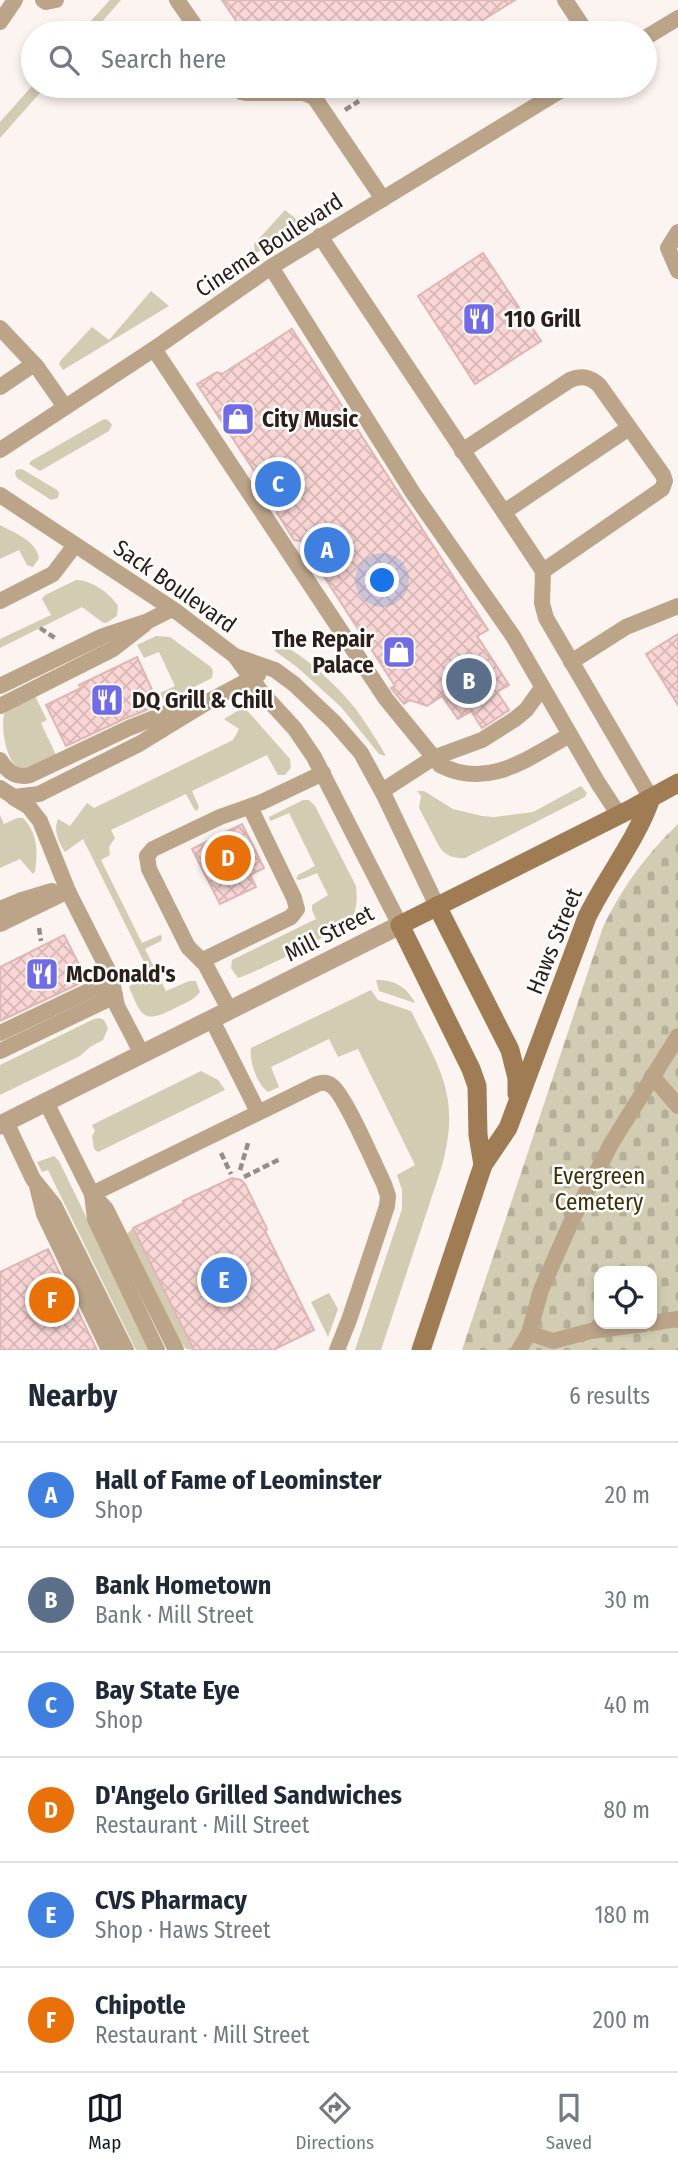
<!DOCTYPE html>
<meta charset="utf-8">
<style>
body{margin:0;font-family:"Fira Sans Condensed",sans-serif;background:#f2f2f3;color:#1f2937}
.controls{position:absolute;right:21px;bottom:21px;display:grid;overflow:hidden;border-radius:14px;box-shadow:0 4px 10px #0003}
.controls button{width:63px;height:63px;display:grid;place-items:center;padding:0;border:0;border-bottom:2px solid #e0e1e3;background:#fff;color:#1f2937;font:35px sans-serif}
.you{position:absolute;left:383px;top:581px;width:24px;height:24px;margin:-18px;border:5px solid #fff;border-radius:50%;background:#1a73e8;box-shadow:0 0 0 10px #1a73e833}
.badge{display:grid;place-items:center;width:46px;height:46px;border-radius:50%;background:#111827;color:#fff;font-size:23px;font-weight:700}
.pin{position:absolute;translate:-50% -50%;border:4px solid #fff;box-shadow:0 2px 7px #0006}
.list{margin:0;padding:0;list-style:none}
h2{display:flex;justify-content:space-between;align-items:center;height:91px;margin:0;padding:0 28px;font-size:30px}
h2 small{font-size:23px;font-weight:400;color:#747a83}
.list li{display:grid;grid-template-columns:46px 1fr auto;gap:21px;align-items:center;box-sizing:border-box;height:105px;padding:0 28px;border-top:2px solid #e0e1e3}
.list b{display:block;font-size:26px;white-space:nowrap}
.list p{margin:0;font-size:23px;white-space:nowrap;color:#747a83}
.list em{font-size:23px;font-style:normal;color:#747a83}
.icon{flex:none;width:38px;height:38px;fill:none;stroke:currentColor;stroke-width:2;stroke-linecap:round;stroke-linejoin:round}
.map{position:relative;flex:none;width:678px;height:1350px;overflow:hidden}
.search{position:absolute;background:#fff;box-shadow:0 4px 10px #0003;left:21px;right:21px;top:21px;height:77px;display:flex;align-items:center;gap:18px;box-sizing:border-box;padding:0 24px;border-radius:38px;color:#747a83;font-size:26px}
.sheet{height:721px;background:#fff}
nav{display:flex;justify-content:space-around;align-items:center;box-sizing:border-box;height:98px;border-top:2px solid #e0e1e3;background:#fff;font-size:19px;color:#747a83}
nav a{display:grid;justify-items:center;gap:4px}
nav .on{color:#111827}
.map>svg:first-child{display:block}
.grass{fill:#d2ccb2}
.cemetery{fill:url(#cemetery-stones);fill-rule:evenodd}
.building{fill:url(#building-cross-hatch);stroke:#e0b5b4;stroke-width:2}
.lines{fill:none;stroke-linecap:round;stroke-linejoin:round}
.path{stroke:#978c88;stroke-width:4.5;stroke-dasharray:7 3.5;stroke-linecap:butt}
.service{stroke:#bca489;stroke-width:16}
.tertiary{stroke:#bca489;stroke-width:19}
.secondary{stroke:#9f7c53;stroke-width:19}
.labels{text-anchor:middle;stroke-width:5;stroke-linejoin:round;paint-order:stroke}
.street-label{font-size:23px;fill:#2c1e18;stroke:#fff}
.poi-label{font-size:23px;font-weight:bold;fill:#2c1e18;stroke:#fff;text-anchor:start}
.park-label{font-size:23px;fill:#3b3106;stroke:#fff}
</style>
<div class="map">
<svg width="678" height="1350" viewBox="0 0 678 1350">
<defs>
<pattern id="cemetery-stones" width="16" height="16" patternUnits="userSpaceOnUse" patternTransform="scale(1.75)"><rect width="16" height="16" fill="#d2ccb2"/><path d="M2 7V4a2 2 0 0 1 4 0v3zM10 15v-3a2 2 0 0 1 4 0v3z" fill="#b4af98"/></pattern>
<pattern id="building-cross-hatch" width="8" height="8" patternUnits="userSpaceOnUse" patternTransform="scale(1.75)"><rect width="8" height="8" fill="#f9d6d5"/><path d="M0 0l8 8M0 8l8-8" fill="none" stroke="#d6b7b6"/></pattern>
</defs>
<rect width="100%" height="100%" fill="#fcf4f1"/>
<g class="grass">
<path d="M110 0H121L92 33H80Z"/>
<path d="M33 85 46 86 0 138V122Z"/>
<path d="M285 210 302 224 255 254 254 244Z"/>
<path d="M151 291 169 306 63 370 59 364 61 360 92 327 109 340Z"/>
<path d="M104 419 108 420 112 425 109 431 40 471 29 464 31 461Z"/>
<path d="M22 469 57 490 59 493 58 498 51 500 17 478 15 474 16 470Z"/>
<path d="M0 525C14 533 36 540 39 558L33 567 27 565 19 550 0 559Z"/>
<path d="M76 580C91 580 110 593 118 606L117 616 106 623 102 622 82 607 0 648V639L51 615 42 599 45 595Z"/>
<path d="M156 636 170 637 211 667 213 671 212 678 164 702 160 693 175 686 159 652 144 658 137 645Z"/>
<path d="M275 644C296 645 342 691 355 708 366 723 376 739 385 754V756L379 754 341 707 297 667 275 651 273 646Z"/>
<path d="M35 696 47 720 41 723 56 755 31 768 20 769C5 761 0 724 5 711 13 705 26 700 35 696Z"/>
<path d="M244 707 290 759 291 768 285 775H278L267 755 192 791 199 807 197 811 194 809 186 794 111 830 115 838 109 847 110 855 101 860 142 943 160 935 162 936 161 941 145 949 166 991 189 981H196L200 992C194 1000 186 1003 177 1007 145 1024 142 1019 129 987L148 970 83 839 65 852C59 843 53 830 58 819L70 826 87 803 94 808 233 740 239 729 224 719Z"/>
<path d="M581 786 587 793 585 797 465 858C455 859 446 856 440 848L419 808 421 796 417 791H424L453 809 482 816 494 817 533 812Z"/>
<path d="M303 800H309L315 806 356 886C357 897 358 909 351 918 344 930 255 973 238 978L231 968 232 960 316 919 312 910V905L328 895 317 873 300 880 296 879 298 875 315 866 289 813 273 820 270 821 269 817Z"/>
<path d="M0 815 4 824 17 818H23C38 834 38 852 35 872L33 874 20 859 0 868Z"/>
<path d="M376 980C395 980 407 987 415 1003L379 991Z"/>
<path d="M371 990 378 1000 411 1011C442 1072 461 1099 441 1169L381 1350H355L402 1209V1190L397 1175 415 1165 358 1049 338 1057 329 1039 271 1067 279 1087 268 1092C257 1084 249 1062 251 1048Z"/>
<path d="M100 1018 104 1020 108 1028 103 1040 90 1047 80 1056 0 1095V1065L94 1019Z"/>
<path d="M201 1071 218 1080 225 1090 98 1152 94 1149 92 1136 95 1131 92 1125Z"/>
<path d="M54 1156 59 1161 151 1350H136L48 1170 42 1172 37 1162Z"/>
<path d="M133 1228 194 1350 186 1349 179 1340 127 1234Z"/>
<path d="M329 1293 338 1309 328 1337 311 1302Z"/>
</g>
<path class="cemetery" d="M678 824V1350H462L603 927C622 887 646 855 678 824ZM599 1271H652V1324H599Z"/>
<g class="building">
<path d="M222 0H515L462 33H345L342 29 261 31 258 25 237 22Z"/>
<path d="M483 253 541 341 475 384 418 296Z"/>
<path d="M292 329 488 630 477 636 509 685 497 692 509 710 482 728 471 711 458 719 442 696 427 706 410 700 404 704 391 688 395 686 301 541 294 540 277 513 278 507 197 384 217 372 222 374Z"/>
<path d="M678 634V705L646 654Z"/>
<path d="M137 657 159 705 124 719 66 746 46 705 81 688 79 685Z"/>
<path d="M242 824 264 868 250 875 256 887 220 904 192 849Z"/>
<path d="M64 935 87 980 0 1021V967Z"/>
<path d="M232 1178 241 1180 245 1184 267 1229 265 1231 314 1330 273 1350H194L133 1228 184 1203 183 1201Z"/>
<path d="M48 1249 73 1301 97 1350H0V1272Z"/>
</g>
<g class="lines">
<g class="path">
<path d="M295 24V33"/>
<path d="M255 29 261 26"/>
<path d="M336 95 350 86"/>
<path d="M345 110 359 101"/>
<path d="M40 628 55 638"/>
<path d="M39 928 41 941"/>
<path d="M221 1153 231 1174"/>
<path d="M240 1170 249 1140"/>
<path d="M244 1177 280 1159"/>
</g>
<g class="service">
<path d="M43 0 46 2 56 0"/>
<path d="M177 0 200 33"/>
<path d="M565 0 587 33"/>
<path d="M0 22 15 0"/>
<path d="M645 38 678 18"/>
<path d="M236 86 241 92 246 93H304L314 97 383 199"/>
<path d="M678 232 668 248 678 271"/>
<path d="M320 236 543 571 542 603 546 618 651 798"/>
<path d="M271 267 413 493 513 636 598 783 619 815"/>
<path d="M0 328 37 367 65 407"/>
<path d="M154 349 386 699 440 765C489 790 528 758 570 735"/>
<path d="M0 387 34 364"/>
<path d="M0 450 154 349 271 267 568 86"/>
<path d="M462 451 570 380C582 375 590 377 599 385L663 475 665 481 662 489 543 571"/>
<path d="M0 495 177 612 235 656 262 693 295 729 314 757 400 925"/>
<path d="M504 512 629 428"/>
<path d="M0 601 53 574 75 545"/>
<path d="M235 656 275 670 294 684 334 722 361 753 385 797 437 906"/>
<path d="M571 662 626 627 678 606"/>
<path d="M0 686 103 636 148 621 172 609"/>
<path d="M0 706 113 649 144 625"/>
<path d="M0 760C7 771 16 779 30 775L129 728 195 702"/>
<path d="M0 788 14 797 39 794 139 744 211 700 258 675"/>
<path d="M382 791 433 758 482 740 515 719 526 710 542 688"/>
<path d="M14 798 29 807 40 821 68 891 111 976 117 1006 142 1054"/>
<path d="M0 909 22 900 52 891"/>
<path d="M0 924 68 891"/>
<path d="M203 960 291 917 297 909 294 898 250 807"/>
<path d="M230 1011 205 964 188 947 149 869 147 856 153 849 220 817 262 802 323 773"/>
<path d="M212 1020 258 1112"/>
<path d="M0 1033 95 988 105 989 115 996"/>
<path d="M0 1051 115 996"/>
<path d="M652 1076 678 1106"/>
<path d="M46 1102 92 1194 106 1209 176 1350"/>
<path d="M6 1122 33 1179 54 1205 126 1350"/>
<path d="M37 1186 44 1214 109 1350"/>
<path d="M92 1194 317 1084C323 1082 327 1082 332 1086 345 1095 375 1166 384 1184L388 1196 387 1206 349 1320 337 1350"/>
<path d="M92 1194 95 1219 157 1350"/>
<path d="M652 1323 678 1319"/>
<path d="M529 1333 553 1341 591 1331 644 1324"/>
<path d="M519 1350 529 1333 541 1290 572 1220 611 1144 678 1036"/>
</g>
<path class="tertiary" d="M0 1125 400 925"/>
<g class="secondary">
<path d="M437 906 510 1050 517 1078V1094"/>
<path d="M483 1165 478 1135 477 1086 471 1069 400 925 627 811 678 783"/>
<path d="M421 1350 483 1165 508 1128 587 917C607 876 636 841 651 798"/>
</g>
</g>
<defs>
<symbol id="restaurant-square" viewBox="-11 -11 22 22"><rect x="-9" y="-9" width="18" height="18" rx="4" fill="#716ce6" stroke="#fff"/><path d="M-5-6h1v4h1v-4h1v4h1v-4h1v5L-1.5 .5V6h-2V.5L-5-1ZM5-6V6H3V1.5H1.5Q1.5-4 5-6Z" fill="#fff"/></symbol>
<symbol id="shop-square" viewBox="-11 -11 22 22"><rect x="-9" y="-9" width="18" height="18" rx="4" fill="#716ce6" stroke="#fff"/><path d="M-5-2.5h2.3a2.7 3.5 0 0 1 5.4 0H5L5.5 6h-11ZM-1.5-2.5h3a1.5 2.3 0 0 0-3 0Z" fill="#fff"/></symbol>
</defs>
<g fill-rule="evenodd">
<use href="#restaurant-square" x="460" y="300" width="38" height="38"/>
<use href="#shop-square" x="219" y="400" width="38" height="38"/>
<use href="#shop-square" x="380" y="633" width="38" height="38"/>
<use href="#restaurant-square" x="88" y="681" width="38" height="38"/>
<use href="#restaurant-square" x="23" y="955" width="38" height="38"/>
</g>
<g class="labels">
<g class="street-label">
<text transform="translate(269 245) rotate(-33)" y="8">Cinema Boulevard</text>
<text transform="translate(175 586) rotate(35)" y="8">Sack Boulevard</text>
<text transform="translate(329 933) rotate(-27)" y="8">Mill Street</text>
<text transform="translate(554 941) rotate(-68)" y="8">Haws Street</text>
</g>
<g class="poi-label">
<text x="504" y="327">110 Grill</text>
<text x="262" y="427">City Music</text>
<text x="374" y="647" text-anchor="end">The Repair<tspan x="374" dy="26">Palace</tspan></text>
<text x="132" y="708">DQ Grill &amp; Chill</text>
<text x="66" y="982">McDonald's</text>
</g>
<g class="park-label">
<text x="599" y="1184">Evergreen<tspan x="599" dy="26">Cemetery</tspan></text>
</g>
</g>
</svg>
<div class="controls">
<button><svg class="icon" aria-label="locate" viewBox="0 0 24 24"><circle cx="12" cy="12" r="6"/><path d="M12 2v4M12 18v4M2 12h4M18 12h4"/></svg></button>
</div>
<div class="you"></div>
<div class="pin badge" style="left:327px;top:550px;background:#3f7fe0">A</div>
<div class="pin badge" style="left:469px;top:681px;background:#5c6f8a">B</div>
<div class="pin badge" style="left:278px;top:484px;background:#3f7fe0">C</div>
<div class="pin badge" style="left:228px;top:858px;background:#e8710a">D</div>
<div class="pin badge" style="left:224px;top:1280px;background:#3f7fe0">E</div>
<div class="pin badge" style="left:52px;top:1300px;background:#e8710a">F</div>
<div class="search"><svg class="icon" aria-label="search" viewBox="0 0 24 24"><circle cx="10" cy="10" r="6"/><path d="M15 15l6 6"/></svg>Search here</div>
</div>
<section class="sheet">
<h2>Nearby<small>6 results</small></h2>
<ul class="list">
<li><span class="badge" style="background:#3f7fe0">A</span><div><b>Hall of Fame of Leominster</b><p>Shop</p></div><em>20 m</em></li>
<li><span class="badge" style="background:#5c6f8a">B</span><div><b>Bank Hometown</b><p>Bank · Mill Street</p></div><em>30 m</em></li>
<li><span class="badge" style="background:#3f7fe0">C</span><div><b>Bay State Eye</b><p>Shop</p></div><em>40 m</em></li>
<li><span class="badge" style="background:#e8710a">D</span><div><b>D'Angelo Grilled Sandwiches</b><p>Restaurant · Mill Street</p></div><em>80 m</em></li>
<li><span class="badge" style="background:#3f7fe0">E</span><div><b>CVS Pharmacy</b><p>Shop · Haws Street</p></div><em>180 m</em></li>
<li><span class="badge" style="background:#e8710a">F</span><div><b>Chipotle</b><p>Restaurant · Mill Street</p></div><em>200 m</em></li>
</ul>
</section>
<nav>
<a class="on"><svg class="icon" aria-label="map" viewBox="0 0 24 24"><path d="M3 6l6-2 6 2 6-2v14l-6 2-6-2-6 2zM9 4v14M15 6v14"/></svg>Map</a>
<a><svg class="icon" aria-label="directions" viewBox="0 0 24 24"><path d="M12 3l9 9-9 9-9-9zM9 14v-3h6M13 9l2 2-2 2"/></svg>Directions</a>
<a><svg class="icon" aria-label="saved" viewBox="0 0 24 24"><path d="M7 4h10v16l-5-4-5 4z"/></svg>Saved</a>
</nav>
